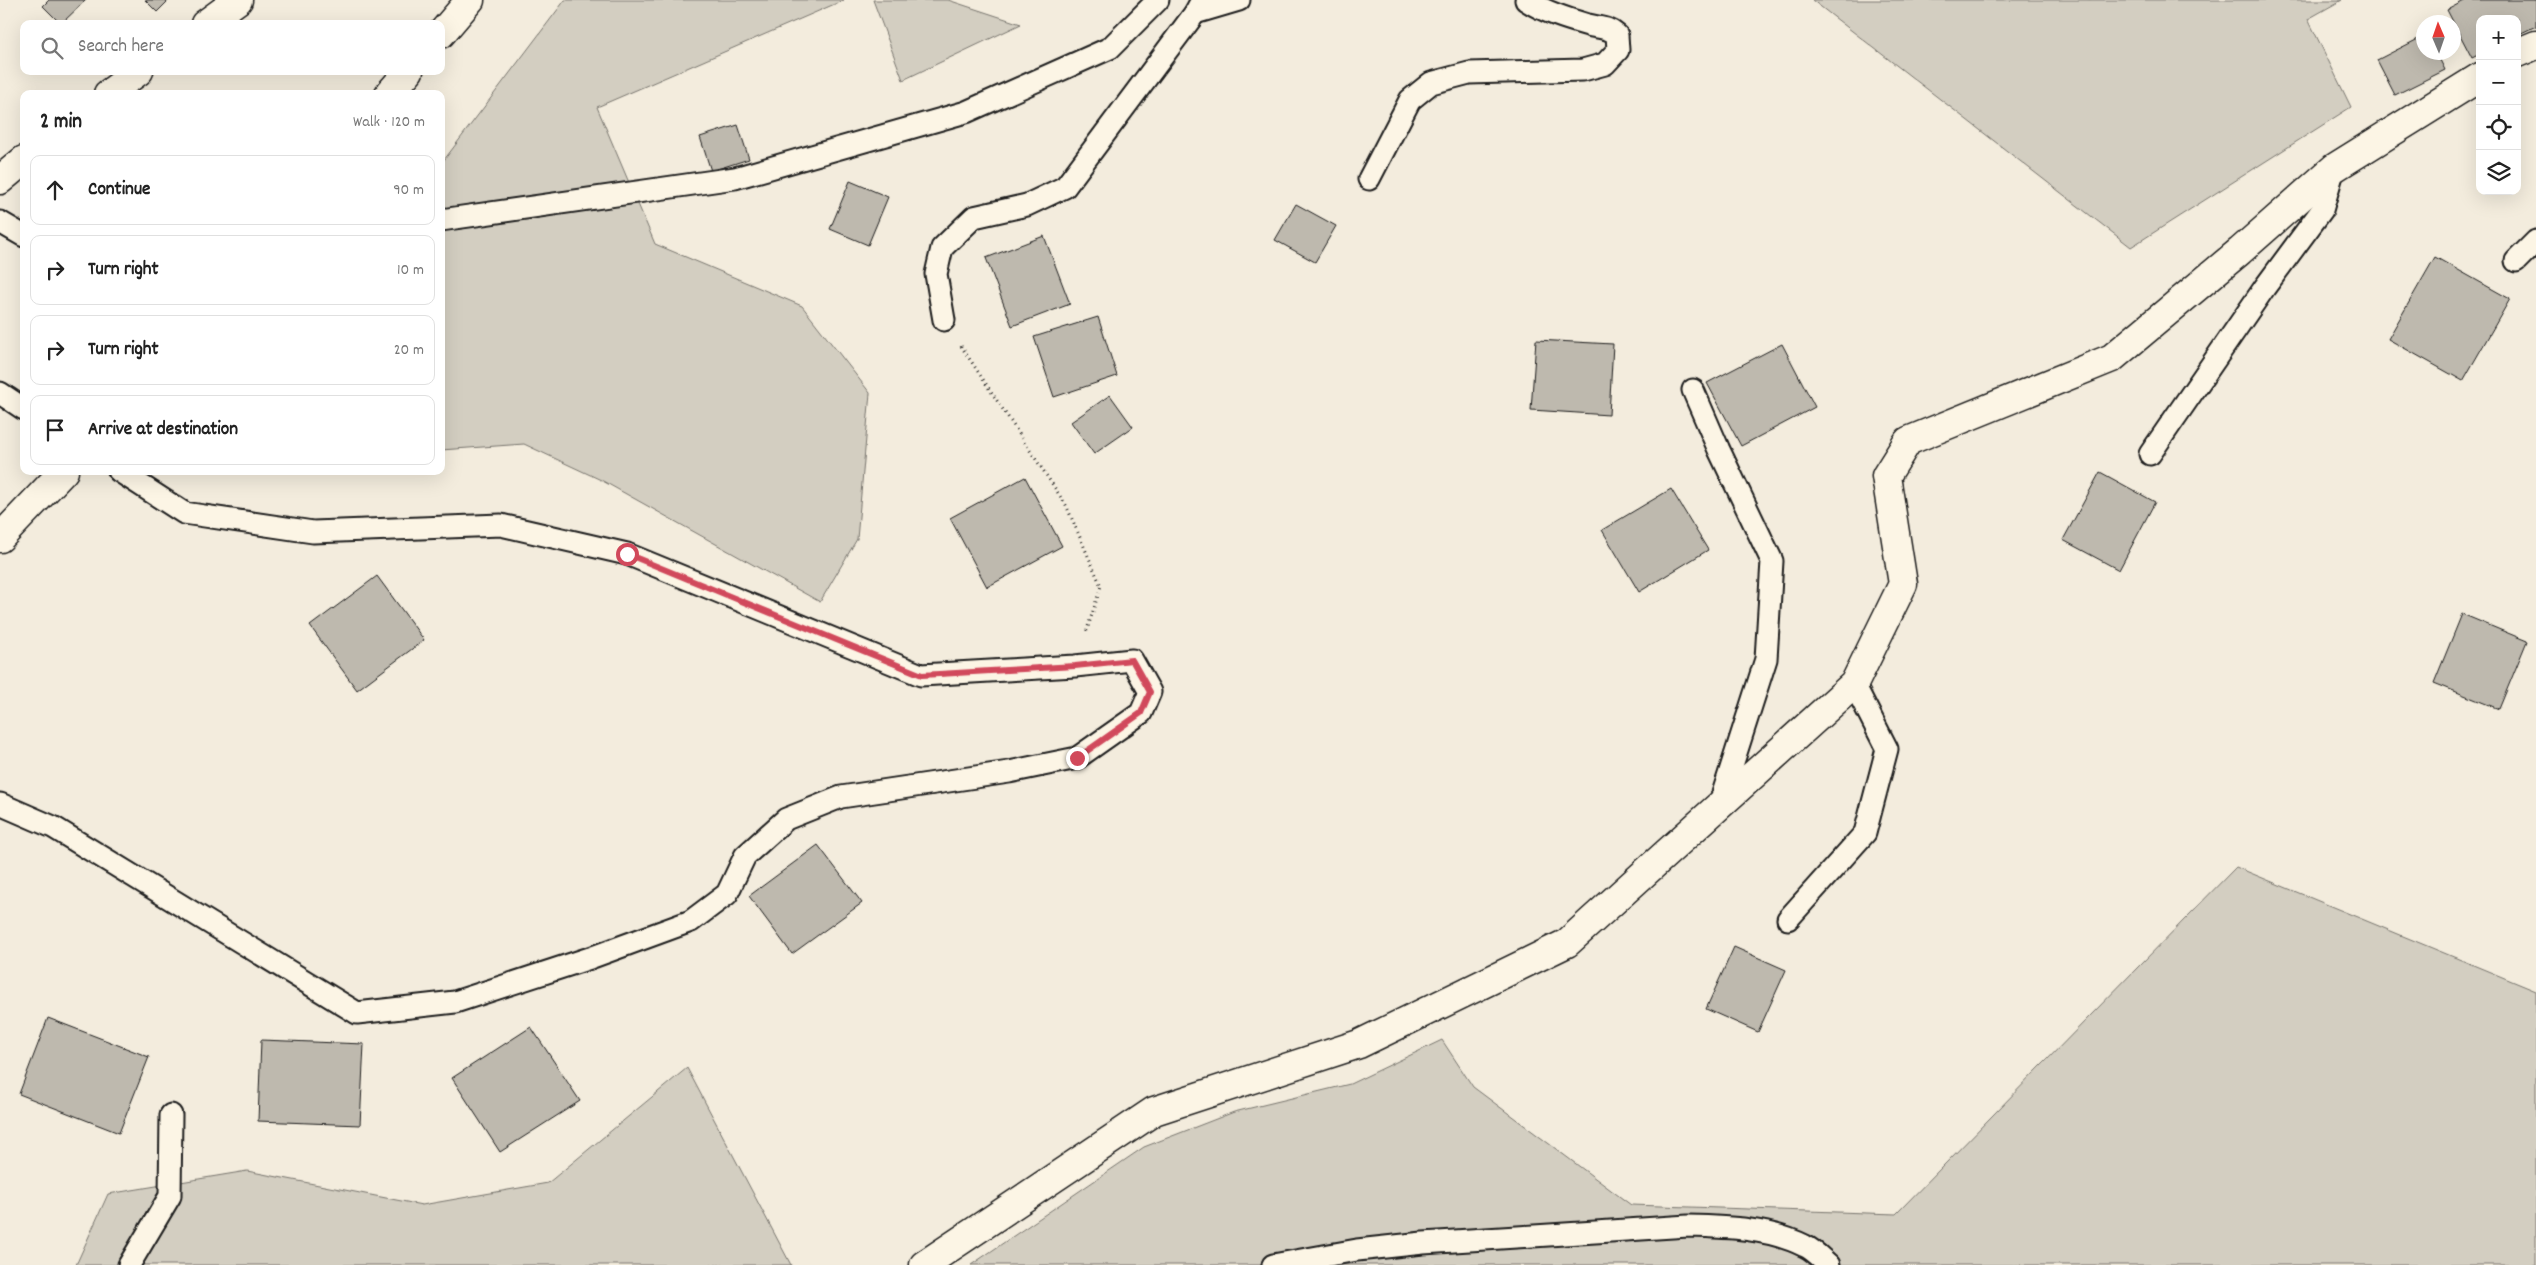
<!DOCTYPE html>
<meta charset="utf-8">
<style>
body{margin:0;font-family:Dekko,sans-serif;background:#f2f2f2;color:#222}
.controls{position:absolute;right:15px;top:15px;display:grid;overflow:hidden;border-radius:10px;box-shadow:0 5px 20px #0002}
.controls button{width:45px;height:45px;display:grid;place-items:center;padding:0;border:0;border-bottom:1px solid #e0e0e0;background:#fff;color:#222;font:25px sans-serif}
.compass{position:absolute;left:2416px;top:15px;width:45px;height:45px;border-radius:50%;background:#fff;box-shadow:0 5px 20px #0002;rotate:358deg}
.stop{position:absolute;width:15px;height:15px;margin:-11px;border:4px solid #d1495b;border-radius:50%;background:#fff}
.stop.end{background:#d1495b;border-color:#fff;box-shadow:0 1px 5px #0008}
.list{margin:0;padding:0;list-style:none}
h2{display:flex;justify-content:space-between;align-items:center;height:65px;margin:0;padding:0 20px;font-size:21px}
h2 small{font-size:16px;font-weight:400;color:#767676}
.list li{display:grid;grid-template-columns:32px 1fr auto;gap:15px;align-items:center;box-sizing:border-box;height:70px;margin:0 10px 10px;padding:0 10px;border:1px solid #e0e0e0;border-radius:10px}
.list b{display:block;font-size:19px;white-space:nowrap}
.list em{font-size:16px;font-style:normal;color:#767676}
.icon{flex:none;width:28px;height:28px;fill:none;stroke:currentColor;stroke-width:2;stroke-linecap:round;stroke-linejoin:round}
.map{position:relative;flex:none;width:2536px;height:1265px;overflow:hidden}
.search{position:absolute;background:#fff;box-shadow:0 5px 20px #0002;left:20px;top:20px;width:425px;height:55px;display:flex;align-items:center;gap:12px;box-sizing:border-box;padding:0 18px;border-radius:10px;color:#767676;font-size:19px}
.panel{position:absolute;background:#fff;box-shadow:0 5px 20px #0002;left:20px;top:90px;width:425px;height:385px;border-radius:10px}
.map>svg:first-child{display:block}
.green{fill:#d3cec1;stroke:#78756e}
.building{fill:#beb9ae;stroke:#1c1c1c}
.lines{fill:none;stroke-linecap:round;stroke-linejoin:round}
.lane-casing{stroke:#1c1c1c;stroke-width:25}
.street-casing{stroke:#1c1c1c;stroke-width:31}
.secondary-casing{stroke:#1c1c1c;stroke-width:31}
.highway-casing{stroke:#1c1c1c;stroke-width:31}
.path{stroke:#1c1c1c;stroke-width:3;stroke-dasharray:1 4;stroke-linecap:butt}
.lane{stroke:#fcf5e5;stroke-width:21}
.street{stroke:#fcf5e5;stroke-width:28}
.secondary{stroke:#fcf5e5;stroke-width:28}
.highway{stroke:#fcf5e5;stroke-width:28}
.route{stroke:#d1495b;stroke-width:6}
</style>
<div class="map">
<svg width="2536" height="1265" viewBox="0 0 2536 1265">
<rect width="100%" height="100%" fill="#f3ecdd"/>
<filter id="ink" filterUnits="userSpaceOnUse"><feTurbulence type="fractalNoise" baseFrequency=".02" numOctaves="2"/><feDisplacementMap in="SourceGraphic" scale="10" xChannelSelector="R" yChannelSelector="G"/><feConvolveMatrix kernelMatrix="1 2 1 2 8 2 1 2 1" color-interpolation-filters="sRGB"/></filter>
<g filter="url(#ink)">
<g class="green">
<path d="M565 0H844L597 107 655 244 802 306 870 393 857 539 820 602 601 480 524 444 441 450V164Z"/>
<path d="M873 0H948L1021 24 903 80Z"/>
<path d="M1812 0H2342L2308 19 2351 107 2131 247Z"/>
<path d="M2236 867 2536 991V1265H971L1144 1147 1234 1112 1350 1084 1442 1040 1473 1087 1631 1205 1896 1214Z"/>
<path d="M687 1068 791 1265H76L108 1194 247 1171 422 1205 548 1183Z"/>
</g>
<g class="building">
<path d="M49 0H86L61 24 43 6Z"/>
<path d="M145 0H169L157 12Z"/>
<path d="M2466 0H2536V26L2517 35V19H2480V54L2472 58 2447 10Z"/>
<path d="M2424 36V52H2436L2445 70 2395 95 2377 60Z"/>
<path d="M738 125 749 159 711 171 700 137Z"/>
<path d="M850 181 888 197 868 245 830 229Z"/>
<path d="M1296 204 1336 226 1315 262 1275 240Z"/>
<path d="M1044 236 1070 304 1012 326 986 258Z"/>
<path d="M2435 257 2510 299 2463 381 2388 339Z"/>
<path d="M1098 317 1117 376 1054 397 1034 337Z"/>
<path d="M1536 340 1613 344 1609 415 1531 410Z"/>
<path d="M1782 344 1815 407 1741 446 1707 383Z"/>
<path d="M1110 395 1133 427 1094 454 1071 422Z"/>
<path d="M2100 472 2155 502 2119 570 2063 540Z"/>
<path d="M1025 477 1062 546 987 587 950 518Z"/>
<path d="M1671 489 1708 550 1639 592 1602 530Z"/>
<path d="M377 576 424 640 357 690 310 626Z"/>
<path d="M2462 614 2527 641 2499 709 2434 683Z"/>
<path d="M818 845 862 903 792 954 749 896Z"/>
<path d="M1734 947 1786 970 1758 1032 1706 1009Z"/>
<path d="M48 1018 149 1057 119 1133 19 1094Z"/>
<path d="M531 1027 580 1101 500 1152 452 1078Z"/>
<path d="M261 1040 364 1044 360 1125 258 1121Z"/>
</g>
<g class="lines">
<defs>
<g id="lane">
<path d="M1195 13 1239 0"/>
<path d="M1369 179 1410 100 1431 83 1469 73 1583 70 1605 64 1618 50 1617 35C1608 27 1600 28 1588 25 1567 19 1544 12 1526 0"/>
<path d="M441 220 735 178 966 112 1110 48 1158 0"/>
<path d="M0 222 24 236"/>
<path d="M2516 261 2536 241"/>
<path d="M944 320 936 274 942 248 974 217 1027 205 1065 187 1195 13 1202 0"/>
<path d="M1693 390 1719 450 1772 561 1766 659 1719 806"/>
<path d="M0 393 24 409"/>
<path d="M2150 454 2265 287 2322 210 2334 168"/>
<path d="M0 804 53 827 357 1013 455 1002 590 958 691 921 727 894 745 856 786 819 841 797 1009 772 1077 758 1141 713 1150 692 1132 660 1075 666 921 675 627 554 501 525 313 532 184 513 119 471"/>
<path d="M1788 919 1865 833 1887 749 1854 684"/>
<path d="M129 1265 170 1196 171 1115"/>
<path d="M1273 1265 1357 1250 1423 1243 1688 1226C1728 1227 1769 1228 1805 1246 1814 1250 1822 1259 1829 1265"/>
</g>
<g id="street">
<path d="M2517 53 2536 45"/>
<path d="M924 1265 1154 1111 1359 1044 1567 943 1854 684 1903 584 1886 476 1908 441 2112 358 2240 251 2334 168 2480 77"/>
</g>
<g id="secondary">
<path d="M205 24 238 0"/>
<path d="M108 94 139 71"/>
<path d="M0 180 24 160"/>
</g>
<g id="highway">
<path d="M441 34 470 0"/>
<path d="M389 94 409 71"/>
<path d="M0 538 64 471"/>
</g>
</defs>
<use href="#lane" class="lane-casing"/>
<use href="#street" class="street-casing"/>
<use href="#secondary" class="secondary-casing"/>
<use href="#highway" class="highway-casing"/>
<path class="path" d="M961 346 1066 505 1101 586 1086 633"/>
<use href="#lane" class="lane"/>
<use href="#street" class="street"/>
<use href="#secondary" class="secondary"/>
<use href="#highway" class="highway"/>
</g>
</g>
<g class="lines" filter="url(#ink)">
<path class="route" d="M627 554 922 675 1075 666 1132 660 1150 692 1141 713 1077 758"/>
</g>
</svg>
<div class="controls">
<button>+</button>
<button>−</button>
<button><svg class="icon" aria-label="locate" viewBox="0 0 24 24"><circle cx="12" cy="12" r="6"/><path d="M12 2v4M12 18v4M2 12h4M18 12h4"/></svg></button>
<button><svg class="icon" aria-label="layers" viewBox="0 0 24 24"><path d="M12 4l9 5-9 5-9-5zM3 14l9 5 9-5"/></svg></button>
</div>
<svg class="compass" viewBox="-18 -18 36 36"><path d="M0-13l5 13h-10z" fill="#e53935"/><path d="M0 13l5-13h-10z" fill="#767676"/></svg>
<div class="stop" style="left:627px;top:554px"></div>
<div class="stop end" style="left:1077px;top:758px"></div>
<div class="search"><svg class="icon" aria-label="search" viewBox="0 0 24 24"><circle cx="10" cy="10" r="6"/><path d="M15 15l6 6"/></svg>Search here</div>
<section class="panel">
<h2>2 min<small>Walk · 120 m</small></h2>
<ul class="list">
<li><svg class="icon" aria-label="ahead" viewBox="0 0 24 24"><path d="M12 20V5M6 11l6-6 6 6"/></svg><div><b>Continue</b></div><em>90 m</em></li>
<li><svg class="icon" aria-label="right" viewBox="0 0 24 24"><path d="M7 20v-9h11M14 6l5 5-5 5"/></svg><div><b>Turn right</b></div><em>10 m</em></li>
<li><svg class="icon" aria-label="right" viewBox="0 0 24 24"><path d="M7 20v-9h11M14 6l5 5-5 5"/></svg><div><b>Turn right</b></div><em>20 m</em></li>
<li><svg class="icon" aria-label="arrive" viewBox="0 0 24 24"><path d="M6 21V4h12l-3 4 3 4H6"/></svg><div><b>Arrive at destination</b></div></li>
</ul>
</section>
</div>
